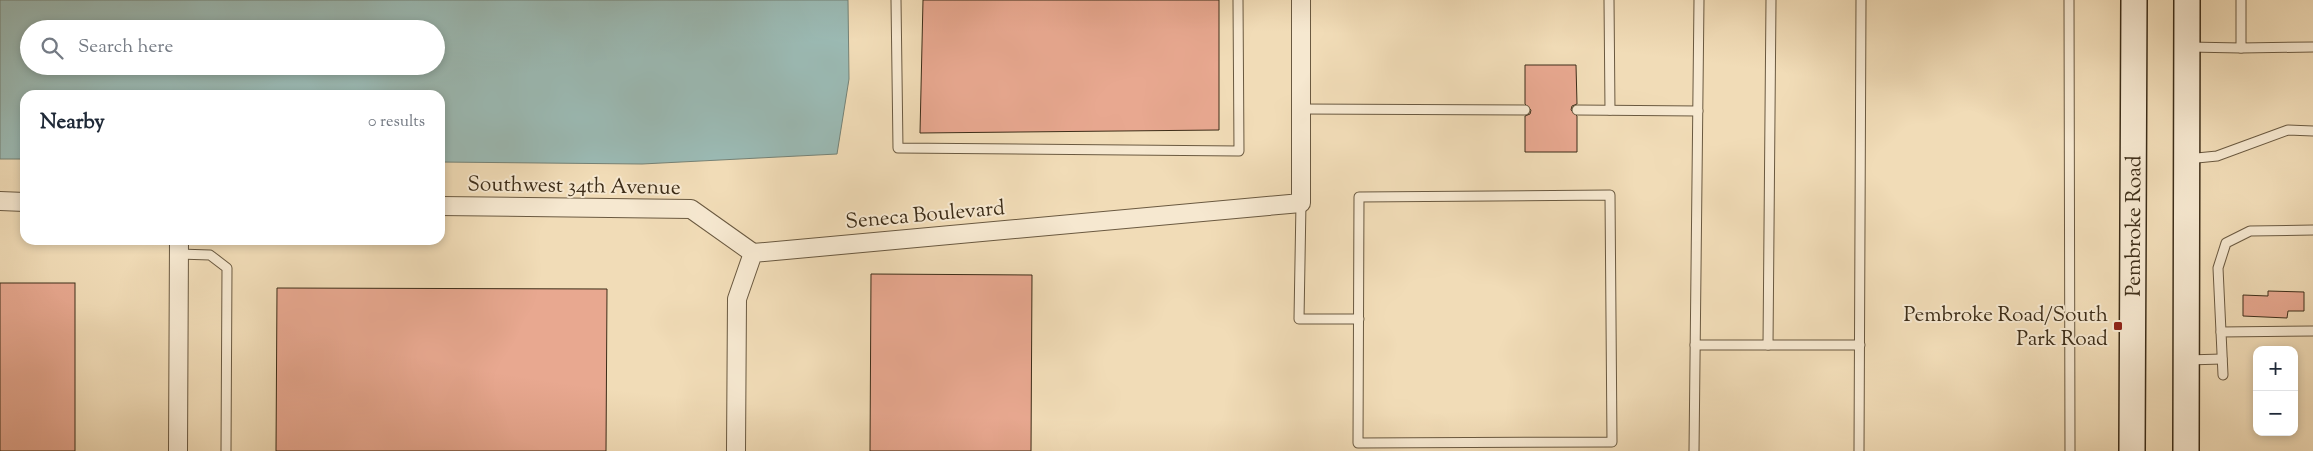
<!DOCTYPE html>
<meta charset="utf-8">
<style>
body{margin:0;font-family:"Sorts Mill Goudy",serif;background:#f6f6f7;color:#1f2937}
.controls{position:absolute;right:15px;bottom:15px;display:grid;overflow:hidden;border-radius:10px;box-shadow:0 2px 8px #0003}
.controls button{width:45px;height:45px;display:grid;place-items:center;padding:0;border:0;border-bottom:1px solid #e0e1e3;background:#fff;color:#1f2937;font:25px sans-serif}
.list{margin:0;padding:0;list-style:none}
h2{display:flex;justify-content:space-between;align-items:center;height:65px;margin:0;padding:0 20px;font-size:21px}
h2 small{font-size:16px;font-weight:400;color:#747a83}
.icon{flex:none;width:28px;height:28px;fill:none;stroke:currentColor;stroke-width:2;stroke-linecap:round;stroke-linejoin:round}
.map{position:relative;flex:none;width:2313px;height:451px;overflow:hidden}
.search{position:absolute;background:#fff;box-shadow:0 2px 8px #0003;left:20px;top:20px;width:425px;height:55px;display:flex;align-items:center;gap:12px;box-sizing:border-box;padding:0 18px;border-radius:28px;color:#747a83;font-size:19px}
.panel{position:absolute;background:#fff;box-shadow:0 2px 8px #0003;left:20px;top:90px;width:425px;height:155px;border-radius:15px}
.map>svg:first-child{display:block}
.water{fill:#9bbab4;stroke:#758276;fill-rule:evenodd}
.building{fill:#e8a890;stroke:#3d2d18}
.lines{fill:none;stroke-linecap:round;stroke-linejoin:round}
.lane-casing{stroke:#6a5940;stroke-width:11}
.street-casing{stroke:#6a5940;stroke-width:20}
.secondary-casing{stroke:#3d2d18;stroke-width:28}
.lane{stroke:#f6e8d0;stroke-width:9}
.street{stroke:#f6e8d0;stroke-width:18}
.secondary{stroke:#f6e8d0;stroke-width:25}
.poi-dot{fill:#8f2418;stroke:#f6e8d0;stroke-width:2}
.labels{text-anchor:middle;stroke-width:4;stroke-linejoin:round;paint-order:stroke}
.street-label{font-size:21px;fill:#3d2d18;stroke:#f6e8d0}
.poi-label{font-size:21px;fill:#3d2d18;stroke:#f6e8d0;text-anchor:end}
</style>
<div class="map">
<svg width="2313" height="451" viewBox="0 0 2313 451">
<rect width="100%" height="100%" fill="#f1dcb7"/>
<filter id="stains"><feTurbulence type="fractalNoise" baseFrequency=".004" numOctaves="4"/><feColorMatrix values="0 0 0 0 .2 0 0 0 0 .09 0 0 0 0 .02 0 0 0 .5 -.17"/></filter>
<radialGradient id="worn" r=".72"><stop offset=".6" stop-color="#630" stop-opacity="0"/><stop offset="1" stop-color="#630" stop-opacity=".3"/></radialGradient>
<path class="water" d="M0 0H848L849 79 837 154 642 164 440 162V95H25V159H0ZM29 29H436V66H29Z"/>
<g class="building">
<path d="M923 0H1219V130L920 133Z"/>
<path d="M1525 65H1576L1577 104 1572 106 1571 110 1577 116V152H1525V116L1530 114 1531 110 1525 104Z"/>
<path d="M871 274 1032 275 1031 451H870Z"/>
<rect x="0" y="283" width="75" height="168"/>
<path d="M277 288 607 289 606 451H276Z"/>
<path d="M2268 291 2304 292V311H2288L2287 318 2243 316V295L2268 296Z"/>
</g>
<g class="lines">
<defs>
<g id="lane">
<path d="M896 0 898 148 1239 151 1238 0"/>
<path d="M1609 0 1610 110"/>
<path d="M2069 0 2070 451"/>
<path d="M2241 0V48L2313 47"/>
<path d="M2189 47 2241 48"/>
<path d="M1301 109 1525 110"/>
<path d="M1577 110 1698 111"/>
<path d="M2187 159 2217 156 2288 130 2313 131"/>
<path d="M1610 195 1612 442 1358 443 1359 197Z"/>
<path d="M1301 203 1299 319H1359"/>
<path d="M179 254 210 255 227 268 226 451"/>
<path d="M2221 332 2218 268 2226 243 2250 231 2313 230"/>
<path d="M1695 345H1860"/>
<path d="M1768 345 1771 0"/>
<path d="M2187 360 2222 359"/>
<path d="M2223 375 2221 332 2313 331"/>
<path d="M1694 451 1699 0"/>
<path d="M1859 451 1861 0"/>
</g>
<g id="street">
<path d="M0 201 25 202"/>
<path d="M440 206 691 209 753 253"/>
<path d="M178 451 179 240"/>
<path d="M736 451 737 299 753 253 1301 203V0"/>
</g>
<g id="secondary">
<path id="s1" d="M2132 451 2134 0"/>
<path d="M2186 451 2187 0"/>
</g>
</defs>
<use href="#lane" class="lane-casing"/>
<use href="#street" class="street-casing"/>
<use href="#secondary" class="secondary-casing"/>
<use href="#lane" class="lane"/>
<use href="#street" class="street"/>
<use href="#secondary" class="secondary"/>
</g>
<rect class="poi-dot" x="2113" y="321" width="10" height="10" rx="2.5"/>
<g class="labels">
<g class="street-label">
<text transform="translate(574 185) rotate(1)" y="7">Southwest 34th Avenue</text>
<text transform="translate(925 214) rotate(-5)" y="7">Seneca Boulevard</text>
<text dy="7" stroke="none"><textPath href="#s1" startOffset="225">Pembroke Road</textPath></text>
</g>
<g class="poi-label">
<text x="2108" y="321">Pembroke Road/South<tspan x="2108" dy="24">Park Road</tspan></text>
</g>
</g>
<rect width="100%" height="100%" filter="url(#stains)"/>
<rect width="100%" height="100%" fill="url(#worn)"/>
</svg>
<div class="controls">
<button>+</button>
<button>−</button>
</div>
<div class="search"><svg class="icon" aria-label="search" viewBox="0 0 24 24"><circle cx="10" cy="10" r="6"/><path d="M15 15l6 6"/></svg>Search here</div>
<section class="panel">
<h2>Nearby<small>0 results</small></h2>
<ul class="list">
</ul>
</section>
</div>
